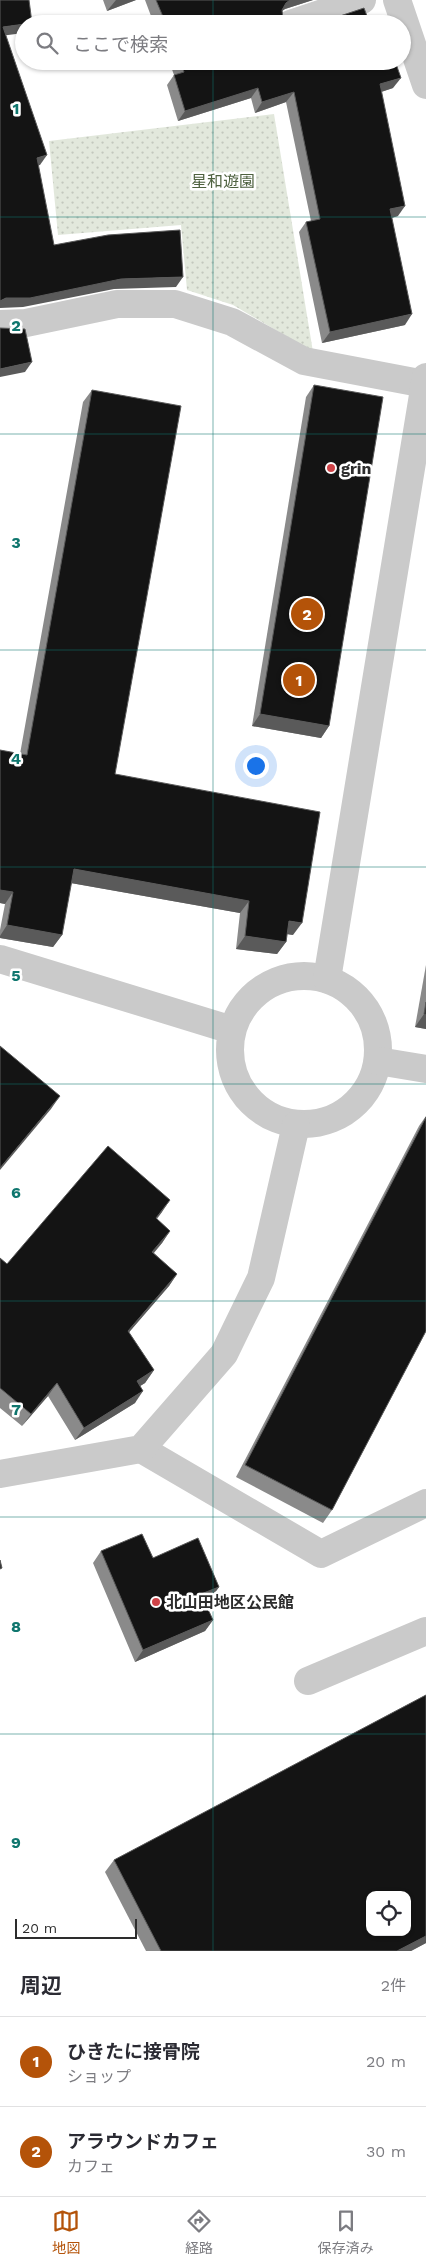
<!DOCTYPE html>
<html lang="ja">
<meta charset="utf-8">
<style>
body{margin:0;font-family:"Work Sans","Noto Sans JP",sans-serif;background:#f7f7f7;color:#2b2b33}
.controls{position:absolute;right:15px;bottom:15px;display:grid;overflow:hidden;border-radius:10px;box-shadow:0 1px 4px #0004}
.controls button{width:45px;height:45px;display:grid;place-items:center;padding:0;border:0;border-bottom:1px solid #e1e1e2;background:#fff;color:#2b2b33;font:25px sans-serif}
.scale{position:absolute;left:15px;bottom:12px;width:122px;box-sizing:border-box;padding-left:5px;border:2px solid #2d2d2d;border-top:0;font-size:14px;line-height:18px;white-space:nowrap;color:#2d2d2d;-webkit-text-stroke:4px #fff;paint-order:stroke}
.you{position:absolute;left:255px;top:765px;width:18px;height:18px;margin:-12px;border:4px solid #fff;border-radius:50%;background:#1a73e8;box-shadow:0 0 0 8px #1a73e833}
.badge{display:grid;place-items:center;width:32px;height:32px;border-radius:50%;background:#b45309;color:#fff;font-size:16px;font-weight:700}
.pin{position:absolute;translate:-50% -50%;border:2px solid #fff;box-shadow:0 1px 5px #0006}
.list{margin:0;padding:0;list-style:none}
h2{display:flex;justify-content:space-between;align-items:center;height:65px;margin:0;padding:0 20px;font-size:21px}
h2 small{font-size:16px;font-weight:400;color:#7c7c81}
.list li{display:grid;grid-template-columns:32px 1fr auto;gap:15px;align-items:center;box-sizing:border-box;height:90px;padding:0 20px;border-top:1px solid #e1e1e2}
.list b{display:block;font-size:19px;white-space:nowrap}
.list p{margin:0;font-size:16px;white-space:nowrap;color:#7c7c81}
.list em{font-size:16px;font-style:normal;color:#7c7c81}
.icon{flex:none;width:28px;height:28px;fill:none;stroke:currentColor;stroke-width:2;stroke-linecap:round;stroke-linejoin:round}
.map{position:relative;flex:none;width:426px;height:1951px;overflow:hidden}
.search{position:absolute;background:#fff;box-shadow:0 1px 4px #0004;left:15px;right:15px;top:15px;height:55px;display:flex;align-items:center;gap:12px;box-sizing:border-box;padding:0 18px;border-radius:28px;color:#7c7c81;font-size:19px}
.sheet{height:245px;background:#fff}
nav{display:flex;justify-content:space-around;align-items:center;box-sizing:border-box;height:70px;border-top:1px solid #e1e1e2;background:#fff;font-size:14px;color:#7c7c81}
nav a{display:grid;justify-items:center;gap:2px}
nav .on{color:#b45309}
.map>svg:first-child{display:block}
.grass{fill:url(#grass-dots)}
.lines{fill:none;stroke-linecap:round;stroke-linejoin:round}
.minor{stroke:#cacaca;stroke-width:28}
.wall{fill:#8a8a8a}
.shaded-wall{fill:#5a5a5a}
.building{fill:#141414;stroke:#5a5a5a;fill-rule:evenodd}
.grid{fill:none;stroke:#0f766e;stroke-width:1;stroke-opacity:0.55}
.poi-dot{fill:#cf4348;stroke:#fff;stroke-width:2}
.labels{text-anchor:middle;stroke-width:5;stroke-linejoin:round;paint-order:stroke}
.park-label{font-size:16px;fill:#4f6240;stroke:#fff}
.poi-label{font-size:16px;font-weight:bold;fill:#2d2d2d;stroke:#fff;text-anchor:start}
.grid-label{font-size:16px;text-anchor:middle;font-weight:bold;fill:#0f766e;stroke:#fff;stroke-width:5;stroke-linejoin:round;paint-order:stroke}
</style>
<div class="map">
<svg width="426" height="1951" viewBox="0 0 426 1951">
<defs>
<pattern id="grass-dots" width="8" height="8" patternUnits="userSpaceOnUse" patternTransform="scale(1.25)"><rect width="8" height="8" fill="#e2e8dc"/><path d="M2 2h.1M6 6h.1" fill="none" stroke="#c2c7bd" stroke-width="1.8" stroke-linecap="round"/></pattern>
</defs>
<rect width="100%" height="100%" fill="#fff"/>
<path class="grass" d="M274 114 313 352 233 305 187 290 181 225 58 235 49 141Z"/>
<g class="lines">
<g class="minor">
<path d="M397 0 426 85"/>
<path d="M290 24 362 0"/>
<path d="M0 324 26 323 117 304H175L232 322 304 361 425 384"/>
<path d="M0 959 232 1030"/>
<circle cx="304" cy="1050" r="74"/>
<path d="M327 979 426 377"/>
<path d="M378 1061 426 1069"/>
<path d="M141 1449 321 1554 426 1503"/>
<path d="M0 1474 141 1449 224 1354 261 1278 296 1125"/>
<path d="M308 1681 426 1631"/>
</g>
</g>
<g class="wall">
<path d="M103 0H136L107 11Z"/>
<path d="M145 0H313L285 9 282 11 283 19 286 24H154Z"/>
<path d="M169 61H395L393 88 381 92 398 216 392 218 405 325 322 343 299 232 306 222 311 221 286 102 255 113 251 98 178 121 167 85 174 75Z"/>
<path d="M314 385 329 726 321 738 252 726 306 397Z"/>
<path d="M92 390 115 774 293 935 287 934 286 942 277 954 236 949 240 913 71 883 62 935 53 947 0 938V930L5 904 0 903V750L20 754 83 402Z"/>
<path d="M426 965V1029L415 1027Z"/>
<path d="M426 1116V1331L332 1510 323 1523 236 1477 419 1126Z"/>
<path d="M162 1212 157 1219 170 1231 162 1243 154 1253 177 1274 169 1286 129 1332 154 1370 145 1383 140 1386 135 1403 75 1440 48 1396 22 1426 0 1408V1258L7 1264Z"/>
<path d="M101 1551 153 1558 219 1587 211 1598 204 1601 213 1620 205 1631 135 1662 93 1563Z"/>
<path d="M426 1695V1943L411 1951H146L105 1872 114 1860Z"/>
</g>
<g class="shaded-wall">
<path d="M116 0H136L107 11Z"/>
<path d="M290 0H313L285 9 279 13 286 3Z"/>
<path d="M24 24V33L0 36 3 27Z"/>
<path d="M401 78 393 88 372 95 380 84Z"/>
<path d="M258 88 251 98 178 121 185 111Z"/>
<path d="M294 92 286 102 255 113 262 102Z"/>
<path d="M47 155 40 165 30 168 37 158Z"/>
<path d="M405 206 398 216 383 220 390 209Z"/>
<path d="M183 277 176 287 114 289 23 307 0 308V301L6 298 121 279Z"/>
<path d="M412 314 405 325 322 343 330 332Z"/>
<path d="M32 362 25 372 0 377V369Z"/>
<path d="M260 714 329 726 321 738 252 726Z"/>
<path d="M74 869 249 901 240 913 65 882Z"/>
<path d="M0 890 13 892 5 904 0 903Z"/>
<path d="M289 921 302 923 293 935 280 933Z"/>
<path d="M7 925 62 935 53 947 0 938V936Z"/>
<path d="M245 936 286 942 277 954 236 949Z"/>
<path d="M424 1014 426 1015V1029L415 1027Z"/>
<path d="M60 1096 51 1109 0 1170V1168Z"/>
<path d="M170 1200 162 1212 147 1230 156 1218Z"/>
<path d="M170 1231 162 1243 144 1264 152 1252Z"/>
<path d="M177 1274 169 1286 119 1344 128 1331Z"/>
<path d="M154 1370 145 1383 129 1393 137 1381Z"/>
<path d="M57 1383 48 1396 22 1426 31 1414Z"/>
<path d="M143 1391 135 1403 75 1440 84 1428Z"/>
<path d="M219 1587 211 1598 194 1605 201 1594Z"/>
<path d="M213 1620 205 1631 135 1662 143 1650Z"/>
<path d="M426 1936V1943L411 1951H397Z"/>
</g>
<g class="building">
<path d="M0 0H29L32 23 3 27 47 155 37 158 54 245 108 235 180 230 183 277 121 279 30 298H6L0 301Z"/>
<path d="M156 0H290L286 3 282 10 283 19 286 24H166Z"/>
<path d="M364 8 370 24H316Z"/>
<path d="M180 61H395L401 78 380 84 405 206 390 209 412 314 330 332 306 222 320 219 294 92 262 102 258 88 185 111 174 75 184 72Z"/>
<path d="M0 328 25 329 32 362 0 369Z"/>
<path d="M314 385 383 397 329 726 260 714Z"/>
<path d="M92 390 181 406 115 774 320 812 302 923 289 921 286 942 245 936 249 901 74 869 62 935 7 925 13 892 0 890V750L27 755Z"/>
<path d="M426 1002V1015L424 1014Z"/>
<path d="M0 1046 60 1096 0 1168Z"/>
<path d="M426 1117V1331L332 1510 245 1465Z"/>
<path d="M108 1146 170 1200 156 1218 170 1231 152 1252 177 1274 128 1331 154 1370 137 1381 143 1391 84 1428 57 1383 31 1414 0 1388V1258L7 1264Z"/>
<path d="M142 1534 153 1558 198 1538 219 1587 201 1594 213 1620 143 1650 101 1551Z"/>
<path d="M0 1560 2 1568 0 1569Z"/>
<path d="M426 1695V1936L397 1951H161L114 1860ZM370 1895H407V1932H370Z"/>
</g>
<path class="grid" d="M213 0V24M213 61V1951M0 217H426M0 434H426M0 650H426M0 867H426M0 1084H426M0 1301H426M0 1517H426M0 1734H426"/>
<g class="poi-dot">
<circle cx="331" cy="468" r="5"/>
<circle cx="156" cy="1602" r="5"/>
</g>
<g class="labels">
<g class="park-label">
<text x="223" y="187">星和遊園</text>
</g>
<g class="poi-label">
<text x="341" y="474">grin</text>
<text x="166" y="1608">北山田地区公民館</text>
</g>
</g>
<g class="grid-label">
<text x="16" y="114">1</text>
<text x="16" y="331">2</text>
<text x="16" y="548">3</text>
<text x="16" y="764">4</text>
<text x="16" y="981">5</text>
<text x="16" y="1198">6</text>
<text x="16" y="1415">7</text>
<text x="16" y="1632">8</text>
<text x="16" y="1848">9</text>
</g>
</svg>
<div class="controls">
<button><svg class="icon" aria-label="locate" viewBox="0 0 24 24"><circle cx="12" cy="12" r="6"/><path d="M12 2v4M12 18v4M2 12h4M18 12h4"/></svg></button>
</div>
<div class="scale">20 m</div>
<div class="you"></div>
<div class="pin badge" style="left:299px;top:680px">1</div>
<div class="pin badge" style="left:307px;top:614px">2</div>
<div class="search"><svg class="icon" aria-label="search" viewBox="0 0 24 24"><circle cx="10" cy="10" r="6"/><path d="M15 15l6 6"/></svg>ここで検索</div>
</div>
<section class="sheet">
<h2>周辺<small>2件</small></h2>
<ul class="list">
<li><span class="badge">1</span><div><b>ひきたに接骨院</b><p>ショップ</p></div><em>20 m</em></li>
<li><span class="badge">2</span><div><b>アラウンドカフェ</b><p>カフェ</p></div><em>30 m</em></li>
</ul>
</section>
<nav>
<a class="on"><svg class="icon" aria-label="map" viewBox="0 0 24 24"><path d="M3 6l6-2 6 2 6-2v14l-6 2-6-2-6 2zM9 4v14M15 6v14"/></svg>地図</a>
<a><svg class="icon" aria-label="directions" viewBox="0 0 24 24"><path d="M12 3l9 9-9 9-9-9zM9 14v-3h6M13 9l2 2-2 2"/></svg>経路</a>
<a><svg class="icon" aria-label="saved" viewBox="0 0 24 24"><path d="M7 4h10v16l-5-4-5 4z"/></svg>保存済み</a>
</nav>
